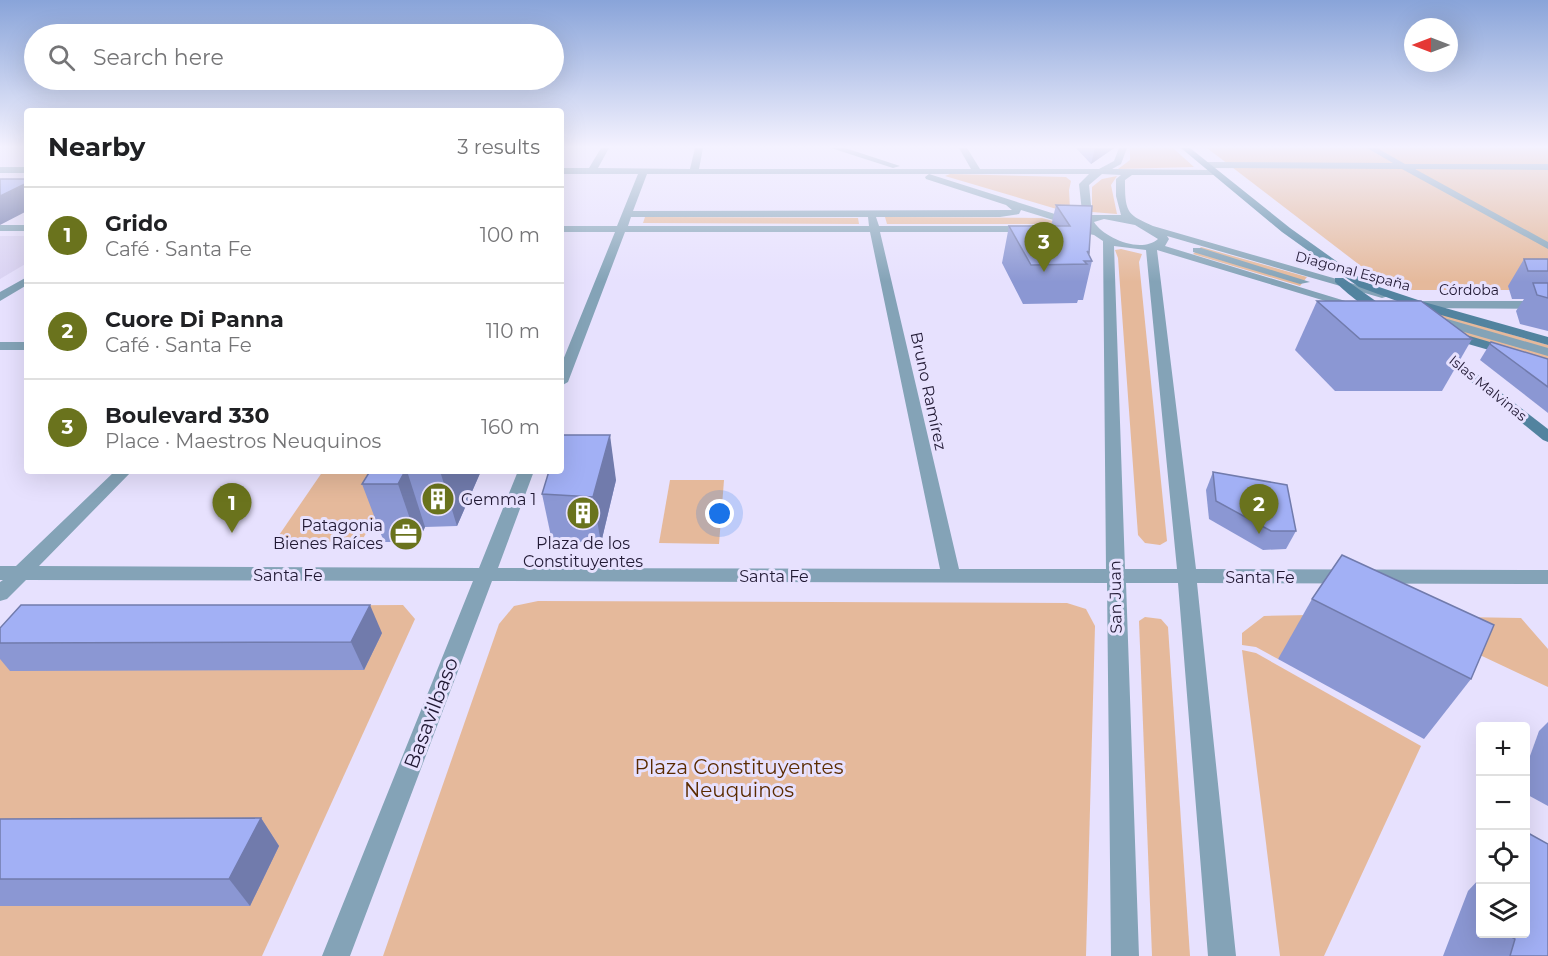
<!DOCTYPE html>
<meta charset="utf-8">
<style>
body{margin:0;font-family:Montserrat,sans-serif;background:#f6f6f6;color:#202124}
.controls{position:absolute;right:18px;bottom:18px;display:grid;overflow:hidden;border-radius:6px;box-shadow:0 6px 24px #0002}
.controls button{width:54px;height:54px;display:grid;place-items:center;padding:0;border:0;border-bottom:2px solid #e0e0e0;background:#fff;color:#202124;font:30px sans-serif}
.compass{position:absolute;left:1404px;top:18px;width:54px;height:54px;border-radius:50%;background:#fff;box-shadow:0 6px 24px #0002;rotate:270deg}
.you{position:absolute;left:720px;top:514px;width:21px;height:21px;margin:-15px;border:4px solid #fff;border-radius:50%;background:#1a73e8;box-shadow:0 0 0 9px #1a73e833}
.badge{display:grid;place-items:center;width:39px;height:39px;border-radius:50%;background:#6a731d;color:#fff;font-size:20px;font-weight:700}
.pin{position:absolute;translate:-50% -50px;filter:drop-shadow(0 2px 3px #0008)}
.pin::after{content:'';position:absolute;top:32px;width:21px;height:18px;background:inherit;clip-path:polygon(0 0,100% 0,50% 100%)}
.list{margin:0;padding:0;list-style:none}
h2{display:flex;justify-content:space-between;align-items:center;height:78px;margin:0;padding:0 24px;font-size:26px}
h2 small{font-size:20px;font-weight:400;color:#757577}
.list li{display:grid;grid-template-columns:39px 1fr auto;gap:18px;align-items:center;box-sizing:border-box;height:96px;padding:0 24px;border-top:2px solid #e0e0e0}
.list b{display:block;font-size:22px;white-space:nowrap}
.list p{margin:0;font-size:20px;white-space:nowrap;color:#757577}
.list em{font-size:20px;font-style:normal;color:#757577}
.icon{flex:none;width:33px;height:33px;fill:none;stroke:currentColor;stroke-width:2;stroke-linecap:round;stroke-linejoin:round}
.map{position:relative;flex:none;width:1548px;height:956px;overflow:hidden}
.search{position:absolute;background:#fff;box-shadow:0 6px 24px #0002;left:24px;top:24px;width:540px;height:66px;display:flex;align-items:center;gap:15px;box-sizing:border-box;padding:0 21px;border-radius:33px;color:#757577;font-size:22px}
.panel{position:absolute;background:#fff;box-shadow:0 6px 24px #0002;left:24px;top:108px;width:540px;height:366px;border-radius:6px}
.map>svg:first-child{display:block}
.built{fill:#dad3f3}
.green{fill:#e5b99b}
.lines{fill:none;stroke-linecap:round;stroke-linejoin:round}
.pedestrian{fill:#84a3b7;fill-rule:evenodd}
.minor{fill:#84a3b7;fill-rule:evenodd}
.secondary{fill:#52839f;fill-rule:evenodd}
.wall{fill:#8b97d3}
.shaded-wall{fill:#717bac}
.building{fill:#a2b0f5;stroke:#717bac;stroke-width:1.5}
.labels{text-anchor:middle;stroke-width:6;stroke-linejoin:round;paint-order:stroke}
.far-street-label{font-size:14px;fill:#211934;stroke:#e7e1fe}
.street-label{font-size:16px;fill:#211934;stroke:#e7e1fe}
.poi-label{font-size:16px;fill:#211934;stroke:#e7e1fe;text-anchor:start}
.near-street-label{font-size:20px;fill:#211934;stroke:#e7e1fe}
.near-park-label{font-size:20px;fill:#5b2b00;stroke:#e7e1fe}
</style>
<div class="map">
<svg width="1548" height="956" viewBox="0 0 1548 956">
<rect width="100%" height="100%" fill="#e7e1fe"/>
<path class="built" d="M0 236H27V263L0 279Z"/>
<g class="green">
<path d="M1130 148H1173L1194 167 1118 169 1130 160Z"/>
<path d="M1207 148H1548V290H1402L1387 286Z"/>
<path d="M950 174 1066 177 1071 181 1069 190 1070 209 1060 210 945 176Z"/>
<path d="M1117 176 1111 185 1117 214 1092 212V187L1102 179Z"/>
<path d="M645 217 858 218 859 224 643 223Z"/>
<path d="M885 217 1042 218 1064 224H887Z"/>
<path d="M1201 247 1307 277 1300 286 1193 254Z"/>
<path d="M1121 249 1142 254 1139 262 1167 541 1160 545 1145 543 1138 535 1118 258 1115 250Z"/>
<path d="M1434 312 1548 345V360L1424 323Z"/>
<path d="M323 471H402L361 542 275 541Z"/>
<path d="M670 480H724L719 544 659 543Z"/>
<path d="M538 601 1067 603 1086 609 1095 626 1086 956H383L499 624 514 606Z"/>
<path d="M403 605 415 619 262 956H0V650L61 607Z"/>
<path d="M1309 615 1278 659 1256 647 1242 645V633L1264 616Z"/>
<path d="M1343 615 1521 618 1548 649V687L1465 648Z"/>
<path d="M1145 617 1161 619 1168 627 1190 956H1152L1139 621Z"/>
<path d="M1242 650 1256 653 1421 746 1324 956H1280Z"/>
</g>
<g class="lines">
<g class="pedestrian">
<path d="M1193 248H1201L1310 282 1300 284 1193 252Z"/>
<path d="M1430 314 1548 348V356L1426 321V315Z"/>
</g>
<g class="minor">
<path d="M601 148H609L598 168 690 169 695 148H703L699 169H971L959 148H967L980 169H1099L1114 161 1119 148H1127L1121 164 1112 169 1217 170V174L1214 175H1132L1125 180V184C1125 214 1129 215 1153 226L1392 295 1382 298 1167 236 1169 239 1165 246 1365 307 1363 310H1355L1157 250 1196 569 1548 570V584L1197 583 1236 956H1208L1178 583H1126L1139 956H1111L1107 583 492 581 350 956H322L473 581 26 580 7 599 0 601V582L3 580H0V566H16L115 471H132L39 566 479 568 518 471H534L498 568 940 569 870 232H625L568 382 561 386V365L615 232H561V226H617L638 174H561V168H589ZM647 174H1089L1079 184 1083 221 1088 228 1069 226 1064 229 1094 235 1103 241 1106 569H959L880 232H1031L1036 229 1031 226H879L876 217H1000L1019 214 1021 210 1073 226 1078 223 1077 221 929 174 925 177 926 179 1006 205 1012 210 633 211ZM1102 174 1121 175 1116 179V196L1121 215H1092L1089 185ZM631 217H868L869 226H628ZM1104 219 1135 225 1158 239C1141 254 1104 238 1094 222ZM1114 246 1146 250 1177 569H1125Z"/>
<path d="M831 148H845L900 166 893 168Z"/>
<path d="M1367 148H1377L1405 164H1548V170L1415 169 1548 242V249L1402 169 1207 168 1203 165 1207 162 1393 163Z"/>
<rect x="0" y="167" width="27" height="6"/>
<rect x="0" y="225" width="27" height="6"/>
<path d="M27 277V285L0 301V292Z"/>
<path d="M1414 301H1548V309L1410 308V302Z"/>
<rect x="0" y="342" width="27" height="8"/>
</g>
<g class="secondary">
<path d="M1181 148H1190L1290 228 1367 283 1424 302 1548 337V345L1416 308 1359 287 1282 232Z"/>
<path d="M1335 278H1343L1390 311 1388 314C1373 317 1346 292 1335 282Z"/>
<path d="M1449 330 1548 359V367L1444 337 1443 334Z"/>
<path d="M1442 347 1548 429V442L1543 440 1437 354 1435 351Z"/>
</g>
</g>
<g class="wall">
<path d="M1076 148H1114L1091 164Z"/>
<path d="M1056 205 1088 253 1092 261 1083 300H1078L1077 303 1023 304 1002 263 1009 226H1051Z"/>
<path d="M1524 259H1548V331L1520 324 1516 311 1524 299H1512L1508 286Z"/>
<path d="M1317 301 1472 339 1442 391H1335L1295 350Z"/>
<path d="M1491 342 1548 359V413L1480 360Z"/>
<path d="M370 471H481L457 526 425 527 418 542H384L362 484Z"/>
<path d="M1213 472 1296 531 1286 549 1263 550 1209 519 1206 490Z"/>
<path d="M616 480 601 543 552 541 542 494Z"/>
<path d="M1312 599 1471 679 1424 739 1278 659Z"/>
<path d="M0 628 382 633 364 670 10 671 0 659Z"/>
<path d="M1548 722V806L1526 794V767L1539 731Z"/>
<path d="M261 818 279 846 250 906H0V819Z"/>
<path d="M1528 833 1548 956H1443L1468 891 1480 878V933H1526V835Z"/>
</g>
<g class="shaded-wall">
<path d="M1095 148H1114L1091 164Z"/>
<path d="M27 183V211L0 225V196Z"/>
<path d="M610 435 616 480 601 543 593 497Z"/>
<path d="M405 471H407L425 527 418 542 398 484Z"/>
<path d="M440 471H481L457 526Z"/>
<path d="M370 605 382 633 364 670 351 642Z"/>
<path d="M261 818 279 846 250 906 229 879Z"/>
</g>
<g class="building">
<path d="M0 179H27V183L0 196Z"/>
<path d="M1056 205 1092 206 1089 253 1087 251 1092 261H1084L1087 264 1031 265 1009 226H1070Z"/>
<path d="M1524 259H1548V271H1528Z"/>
<path d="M1533 283H1548V298L1537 295Z"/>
<path d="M1317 301H1421L1472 339H1360Z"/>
<path d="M1491 342 1548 359V387L1490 344Z"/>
<path d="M561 435H610L593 497 542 494 549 471H561Z"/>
<path d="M370 471H405L398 484H362Z"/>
<path d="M1213 472 1287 485 1296 531H1271L1216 501Z"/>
<path d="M1342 555 1494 625 1471 679 1312 599Z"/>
<path d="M21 605H370L351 642 0 643V628Z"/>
<path d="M261 818 229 879H0V819Z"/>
<path d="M1528 833 1548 844V956H1510L1515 939 1505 933H1526V839Z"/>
</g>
<linearGradient id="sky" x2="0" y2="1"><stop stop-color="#89a4d9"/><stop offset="0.52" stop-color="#f4f2ff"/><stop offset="1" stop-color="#f4f2ff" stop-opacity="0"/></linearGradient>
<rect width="1548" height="282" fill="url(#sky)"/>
<defs>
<symbol id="building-disc" viewBox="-11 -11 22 22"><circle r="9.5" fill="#6a731d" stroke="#e7e1fe"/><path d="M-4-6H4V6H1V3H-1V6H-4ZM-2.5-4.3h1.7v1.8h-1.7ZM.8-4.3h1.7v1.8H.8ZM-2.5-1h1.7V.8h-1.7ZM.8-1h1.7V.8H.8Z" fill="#fff"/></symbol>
<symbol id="office-disc" viewBox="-11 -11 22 22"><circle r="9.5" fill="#6a731d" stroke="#e7e1fe"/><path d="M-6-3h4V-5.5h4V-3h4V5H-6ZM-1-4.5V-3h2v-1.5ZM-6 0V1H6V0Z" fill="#fff"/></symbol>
</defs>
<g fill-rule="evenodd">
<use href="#building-disc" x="419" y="480" width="38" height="38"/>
<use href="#building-disc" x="564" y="494" width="38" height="38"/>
<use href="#office-disc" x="387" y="515" width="38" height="38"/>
</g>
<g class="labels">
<g class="far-street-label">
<text transform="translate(1353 271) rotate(15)" y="5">Diagonal España</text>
<text x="1469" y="295">Córdoba</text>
<text transform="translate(1488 388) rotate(39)" y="5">Islas Malvinas</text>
</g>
<g class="street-label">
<text transform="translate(929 391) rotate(78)" y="6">Bruno Ramírez</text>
<text x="288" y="581">Santa Fe</text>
<text x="774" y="582">Santa Fe</text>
<text x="1260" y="583">Santa Fe</text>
<text transform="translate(1115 597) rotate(-91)" y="6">San Juan</text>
</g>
<g class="poi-label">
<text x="461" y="505">Gemma 1</text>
<text x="383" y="531" text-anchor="end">Patagonia<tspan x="383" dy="18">Bienes Raíces</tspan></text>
<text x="583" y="549" text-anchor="middle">Plaza de los<tspan x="583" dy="18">Constituyentes</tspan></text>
</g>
<g class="near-street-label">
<text transform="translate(431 713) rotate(-69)" y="7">Basavilbaso</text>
</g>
<g class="near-park-label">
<text x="739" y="774">Plaza Constituyentes<tspan x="739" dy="23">Neuquinos</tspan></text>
</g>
</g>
</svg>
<div class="controls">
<button>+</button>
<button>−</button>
<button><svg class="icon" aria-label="locate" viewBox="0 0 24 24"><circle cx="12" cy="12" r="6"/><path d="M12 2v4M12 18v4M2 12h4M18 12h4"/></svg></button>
<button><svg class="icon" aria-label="layers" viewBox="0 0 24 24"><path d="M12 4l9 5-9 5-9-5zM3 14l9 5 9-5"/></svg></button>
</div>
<svg class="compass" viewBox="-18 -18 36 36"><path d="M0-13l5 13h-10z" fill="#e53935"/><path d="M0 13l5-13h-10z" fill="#757577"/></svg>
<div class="you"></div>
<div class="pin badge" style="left:232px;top:533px">1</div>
<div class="pin badge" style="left:1259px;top:534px">2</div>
<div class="pin badge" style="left:1044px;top:272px">3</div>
<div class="search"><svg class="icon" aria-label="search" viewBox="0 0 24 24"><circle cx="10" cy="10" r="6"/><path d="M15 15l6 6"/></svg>Search here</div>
<section class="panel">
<h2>Nearby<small>3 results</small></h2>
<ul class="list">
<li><span class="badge">1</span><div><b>Grido</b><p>Café · Santa Fe</p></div><em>100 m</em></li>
<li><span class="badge">2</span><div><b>Cuore Di Panna</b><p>Café · Santa Fe</p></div><em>110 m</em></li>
<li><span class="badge">3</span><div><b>Boulevard 330</b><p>Place · Maestros Neuquinos</p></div><em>160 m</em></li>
</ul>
</section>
</div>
